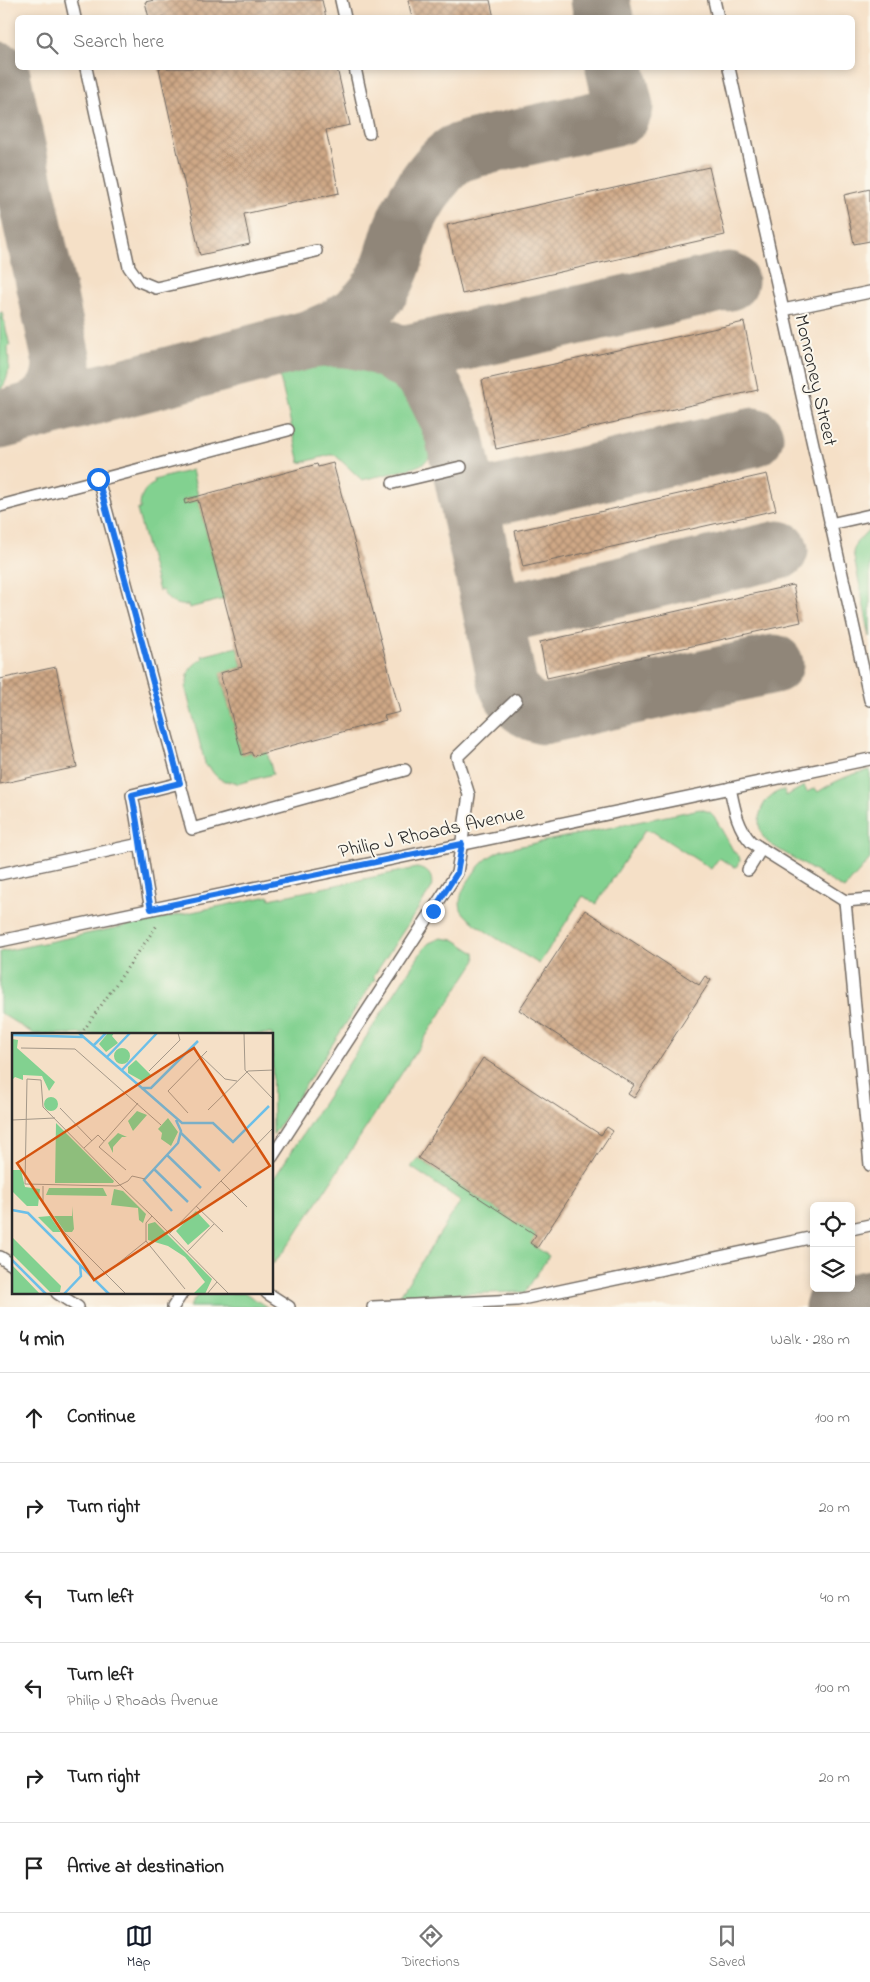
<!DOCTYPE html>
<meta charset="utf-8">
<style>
body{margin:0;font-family:"Indie Flower",sans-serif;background:#f6f6f6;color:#222}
.controls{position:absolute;right:15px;bottom:15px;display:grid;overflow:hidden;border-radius:8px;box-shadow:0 2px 8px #0003}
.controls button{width:45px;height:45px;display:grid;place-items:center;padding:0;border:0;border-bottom:1px solid #e0e0e0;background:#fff;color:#222;font:25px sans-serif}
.stop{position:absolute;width:15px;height:15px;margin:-11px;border:4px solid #1a73e8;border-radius:50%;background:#fff}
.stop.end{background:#1a73e8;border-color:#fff;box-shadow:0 1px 5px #0008}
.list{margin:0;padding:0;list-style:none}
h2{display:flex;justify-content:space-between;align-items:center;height:65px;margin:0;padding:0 20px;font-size:21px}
h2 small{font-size:16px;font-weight:400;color:#767676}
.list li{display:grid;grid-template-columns:32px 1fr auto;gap:15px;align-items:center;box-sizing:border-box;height:90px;padding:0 20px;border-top:1px solid #e0e0e0}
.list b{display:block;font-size:19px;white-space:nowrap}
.list p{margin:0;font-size:16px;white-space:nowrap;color:#767676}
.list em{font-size:16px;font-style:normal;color:#767676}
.icon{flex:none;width:28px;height:28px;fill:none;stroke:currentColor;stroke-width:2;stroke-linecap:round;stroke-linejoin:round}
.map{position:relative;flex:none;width:870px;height:1307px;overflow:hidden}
.search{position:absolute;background:#fff;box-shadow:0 2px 8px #0003;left:15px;right:15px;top:15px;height:55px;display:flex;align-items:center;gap:12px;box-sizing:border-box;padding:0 18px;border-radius:8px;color:#767676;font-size:19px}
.sheet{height:605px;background:#fff}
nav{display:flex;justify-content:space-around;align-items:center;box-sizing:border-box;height:70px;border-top:1px solid #e0e0e0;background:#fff;font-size:14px;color:#767676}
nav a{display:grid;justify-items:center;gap:2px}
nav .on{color:#111827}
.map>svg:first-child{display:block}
.grass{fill:#82d190;stroke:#567e5e}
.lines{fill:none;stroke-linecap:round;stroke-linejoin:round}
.taxiway{stroke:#908679;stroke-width:59}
.building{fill:url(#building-cross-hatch)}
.service-casing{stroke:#726a62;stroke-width:14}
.path{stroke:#726a62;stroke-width:3;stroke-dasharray:1 4;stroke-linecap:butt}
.service{stroke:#fff;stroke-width:11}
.route{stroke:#1a73e8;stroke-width:6}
.labels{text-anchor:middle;stroke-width:4;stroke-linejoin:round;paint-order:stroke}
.street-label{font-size:20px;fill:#2b2b2b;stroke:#fbf7ec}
.inset-river{fill:none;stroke:#6cbfe8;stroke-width:2.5}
.inset-road{fill:none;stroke:#a49889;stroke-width:1}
.view{fill:#d5540f;fill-opacity:0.15;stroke:#d5540f;stroke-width:2.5}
.inset-edge{fill:none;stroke:#2b2b2b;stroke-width:2.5}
</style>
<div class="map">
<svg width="870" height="1307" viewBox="0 0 870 1307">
<defs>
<pattern id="building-cross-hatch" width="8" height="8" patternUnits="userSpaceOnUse" patternTransform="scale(1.25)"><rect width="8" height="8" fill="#cfa886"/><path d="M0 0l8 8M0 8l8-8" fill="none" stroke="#a8896e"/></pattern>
</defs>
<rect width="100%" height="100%" fill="#fbf7ec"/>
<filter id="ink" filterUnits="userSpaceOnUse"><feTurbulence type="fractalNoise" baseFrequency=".02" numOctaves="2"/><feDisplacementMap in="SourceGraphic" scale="10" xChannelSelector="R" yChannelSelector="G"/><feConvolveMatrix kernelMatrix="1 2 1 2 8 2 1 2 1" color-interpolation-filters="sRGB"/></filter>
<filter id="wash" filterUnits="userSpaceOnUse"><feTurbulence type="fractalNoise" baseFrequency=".0096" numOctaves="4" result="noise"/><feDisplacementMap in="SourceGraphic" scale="20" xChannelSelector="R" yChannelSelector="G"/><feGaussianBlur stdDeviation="1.12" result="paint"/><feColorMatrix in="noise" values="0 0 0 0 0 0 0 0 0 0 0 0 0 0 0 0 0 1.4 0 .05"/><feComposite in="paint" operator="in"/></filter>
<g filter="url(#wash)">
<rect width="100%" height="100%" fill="#f5e0c7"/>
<g class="grass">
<path d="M2 312 10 346 8 347C9 362 11 378 0 390V313Z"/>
<path d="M331 359C348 360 366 361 381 369 404 381 453 437 425 462 415 470 376 476 362 480L335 455H330L300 463 279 373 316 365V363Z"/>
<path d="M192 470 198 496 184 500 185 503 198 500 224 599 189 608 188 605C175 606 168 602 162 590L159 591 137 510 140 509C140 496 143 489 155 483L154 480Z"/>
<path d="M868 530H870V637L853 552 856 543Z"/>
<path d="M237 647 242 667 220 674 242 754 251 752 253 755 267 752 273 774 237 784 236 782C223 783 215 778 209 766L206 767 185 686 187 685C187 671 191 665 203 659L202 656Z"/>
<path d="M870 770V859L844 889 770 844C750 830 759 794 784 790L786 796 804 786 807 792 815 788 818 792C835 781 850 774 870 770Z"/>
<path d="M700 809 710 812 714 816 734 852 739 856 740 860 738 866 734 867 719 858 711 869 652 831 645 830 596 904 583 896 539 964C524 954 466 923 461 909 458 898 463 889 469 880 478 866 486 857 502 850Z"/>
<path d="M416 868C428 869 434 876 431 889L373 977 375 979 273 1135 272 1034H34L0 1013V952L269 896 270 899Z"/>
<path d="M441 938 455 940 475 953 476 960 291 1242 273 1264V1180L424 948 429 943Z"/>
<path d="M418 1158 536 1235 531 1244 549 1256 525 1292 400 1295 461 1201 411 1167Z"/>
<path d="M199 1293H245L267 1307H189Z"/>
</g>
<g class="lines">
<g class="taxiway">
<path d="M600 0 604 18"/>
<path d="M0 71 62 362C62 384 53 402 32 411"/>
<path d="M307 340C353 332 402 345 431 385 441 400 447 417 454 434L508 685C515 701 526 710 543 715L774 664"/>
<path d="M398 356 729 281"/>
<path d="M0 420 307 340C338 330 364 315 382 286 393 268 396 248 403 228 412 205 435 167 456 154 460 152 466 151 470 149L621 115 624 107 615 68"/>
<path d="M469 502 754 437"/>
<path d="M493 616 779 550"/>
<path d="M834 1307 870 1299"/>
</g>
</g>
<g id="blocks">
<g class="building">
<path d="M154 0H322L326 18H149L145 2Z"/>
<path d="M408 0H490L494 18H412Z"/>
<path d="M159 68H337L350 125 326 130 339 193 244 214 250 244 200 255Z"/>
<path d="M709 167 725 235 462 294 447 225Z"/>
<path d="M870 189V241L854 244 844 195Z"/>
<path d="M744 322 758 390 496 449 482 380Z"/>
<path d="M333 463 400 712 384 716 386 720 253 756 251 752 242 755 220 673 242 667 198 500 185 504 184 500 317 464 318 467Z"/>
<path d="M767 474 776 510 523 567 515 531Z"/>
<path d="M793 585 801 622 547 678 540 642Z"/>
<path d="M56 667 77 767 0 784V679Z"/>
<path d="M585 910 699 985 705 976 711 980 634 1098 628 1094 634 1085 519 1010Z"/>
<path d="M483 1058 601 1135 607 1127 613 1131 537 1248 530 1243 536 1235 418 1158Z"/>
</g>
</g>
</g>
<g filter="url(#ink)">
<use href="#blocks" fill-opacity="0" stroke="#726a62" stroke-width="1"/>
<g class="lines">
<defs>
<g id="service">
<path d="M71 0 75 18"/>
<path d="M341 0 345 18"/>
<path d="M714 0 718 18"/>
<path d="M86 68 129 267 139 281 156 288 316 251"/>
<path d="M355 68 369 133"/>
<path d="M729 68 870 700"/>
<path d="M783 310 870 292"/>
<path d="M98 479 192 829 405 770"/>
<path d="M393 483 461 467"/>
<path d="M0 506 288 430"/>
<path d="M830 524 870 515"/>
<path d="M730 788C734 807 737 827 751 842L845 901 870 899"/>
<path d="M748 870 761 849"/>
<path d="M0 874 140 844"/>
<path d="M845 901 870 1165"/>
<path d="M151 909C143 871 140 833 132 795L180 783"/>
<path d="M0 941 870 759"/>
<path d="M272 1157 457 873 469 795 457 757 516 700"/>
<path d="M851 1229 870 1225"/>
<path d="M0 1257 14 1266"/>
<path d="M57 1293 78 1307"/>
<path d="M267 1293 289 1307"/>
<path d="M173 1307 182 1293"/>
<path d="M373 1307 517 1300 814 1237"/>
</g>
</defs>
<use href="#service" class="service-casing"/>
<path class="path" d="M81 1034 158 924"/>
<use href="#service" class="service"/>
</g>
</g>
<g class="lines" filter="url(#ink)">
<path class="route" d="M98 479 180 783 132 795C140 833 143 871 151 909L462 844 457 873 433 911"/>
</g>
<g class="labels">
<g class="street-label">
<text transform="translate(817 380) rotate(77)" y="7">Monroney Street</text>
<text transform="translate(431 831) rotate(-12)" y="7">Philip J Rhoads Avenue</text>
</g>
</g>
<g transform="translate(12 1033)">
<rect width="261" height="261" fill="#f5e0c7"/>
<path d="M96 0H102L100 3 106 10 94 19 87 11ZM0 6 6 7 5 15 43 49 37 58 30 43 11 42V47L3 44 0 47ZM102 23a8 8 0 1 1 16 0a8 8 0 1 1-16 0ZM124 27 140 43 132 49 116 40V34ZM32 71a7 7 0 1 1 14 0a7 7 0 1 1-14 0ZM125 78 135 82 121 98 116 88ZM156 85 166 99 159 113 149 106 150 100 146 96ZM44 90 102 148 101 150H43ZM106 100 115 104H110L101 114V120L96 110ZM0 137H9L13 154 28 156 26 173H15L0 158ZM37 155H91L95 163 34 162ZM102 156 111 158 134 181 131 190 127 187 126 175 99 172ZM60 173 62 196 60 199H53L42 183H60ZM184 178 198 193 176 212 164 198ZM38 183 48 198 49 199H41L26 184ZM143 189 200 246 193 261H181L193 249 173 224 156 213 136 207V191ZM0 204 49 253 48 259H38L0 221ZM0 232 28 261H0Z" fill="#82d190"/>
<path class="inset-river" d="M67 0 170 90H201L221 109 257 73M0 2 71 4M81 13 94 0M94 25 118 0M109 38 145 0M129 55H139L186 8M169 100 208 138M155 122 189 155M142 136 176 169M0 177 16 180 97 261M160 178 132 147 166 110 169 98 164 87M0 227 34 261M52 261 69 243 68 232"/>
<path class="inset-road" d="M232 0 233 37 262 67M9 15 63 16 149 92M189 23 213 46 225 48M137 38 168 7 166 0M48 75 80 108M196 77 236 38 262 37M176 80 156 58 195 18M0 87 43 85M72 115 86 102 92 108M114 137 87 114 126 70M133 146 120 143 116 148 108 152 104 153 13 151 15 46 29 47 31 74 108 152 140 183 217 261M209 148 235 174M31 153V170L52 199 114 261M184 173 211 199M140 183 134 190V208L173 256M157 201 262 94M175 219 202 191M93 241 134 208M195 261 205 249"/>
<path class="view" d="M182 15 258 133 82 247 5 130Z"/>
<rect width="261" height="261" class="inset-edge"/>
</g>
</svg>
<div class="controls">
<button><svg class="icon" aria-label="locate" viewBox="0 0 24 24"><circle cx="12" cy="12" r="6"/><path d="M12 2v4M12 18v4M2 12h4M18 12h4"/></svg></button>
<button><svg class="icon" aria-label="layers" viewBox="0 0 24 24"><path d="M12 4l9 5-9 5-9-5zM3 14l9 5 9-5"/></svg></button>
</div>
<div class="stop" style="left:98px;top:479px"></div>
<div class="stop end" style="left:433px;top:911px"></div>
<div class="search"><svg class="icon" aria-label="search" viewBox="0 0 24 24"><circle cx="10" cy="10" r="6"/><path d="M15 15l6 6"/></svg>Search here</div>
</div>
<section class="sheet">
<h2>4 min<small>Walk · 280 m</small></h2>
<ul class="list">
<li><svg class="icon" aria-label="ahead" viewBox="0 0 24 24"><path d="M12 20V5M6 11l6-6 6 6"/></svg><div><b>Continue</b></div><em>100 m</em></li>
<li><svg class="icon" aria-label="right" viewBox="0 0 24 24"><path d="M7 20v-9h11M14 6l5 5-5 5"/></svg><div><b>Turn right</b></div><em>20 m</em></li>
<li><svg class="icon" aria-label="left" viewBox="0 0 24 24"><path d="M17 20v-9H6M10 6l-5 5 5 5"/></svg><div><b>Turn left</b></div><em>40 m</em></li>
<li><svg class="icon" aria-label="left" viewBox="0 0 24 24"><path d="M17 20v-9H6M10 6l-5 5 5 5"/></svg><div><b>Turn left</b><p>Philip J Rhoads Avenue</p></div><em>100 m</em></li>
<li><svg class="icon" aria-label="right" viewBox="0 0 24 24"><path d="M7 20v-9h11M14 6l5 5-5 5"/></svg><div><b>Turn right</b></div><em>20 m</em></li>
<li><svg class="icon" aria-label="arrive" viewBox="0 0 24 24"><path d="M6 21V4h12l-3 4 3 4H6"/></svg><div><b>Arrive at destination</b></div></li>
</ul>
</section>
<nav>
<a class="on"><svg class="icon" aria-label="map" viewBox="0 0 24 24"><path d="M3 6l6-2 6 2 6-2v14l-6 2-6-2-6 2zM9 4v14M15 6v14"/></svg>Map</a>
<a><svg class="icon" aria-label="directions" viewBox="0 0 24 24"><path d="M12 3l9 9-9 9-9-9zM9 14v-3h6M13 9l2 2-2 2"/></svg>Directions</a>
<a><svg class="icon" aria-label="saved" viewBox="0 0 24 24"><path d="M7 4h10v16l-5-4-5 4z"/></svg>Saved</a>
</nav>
